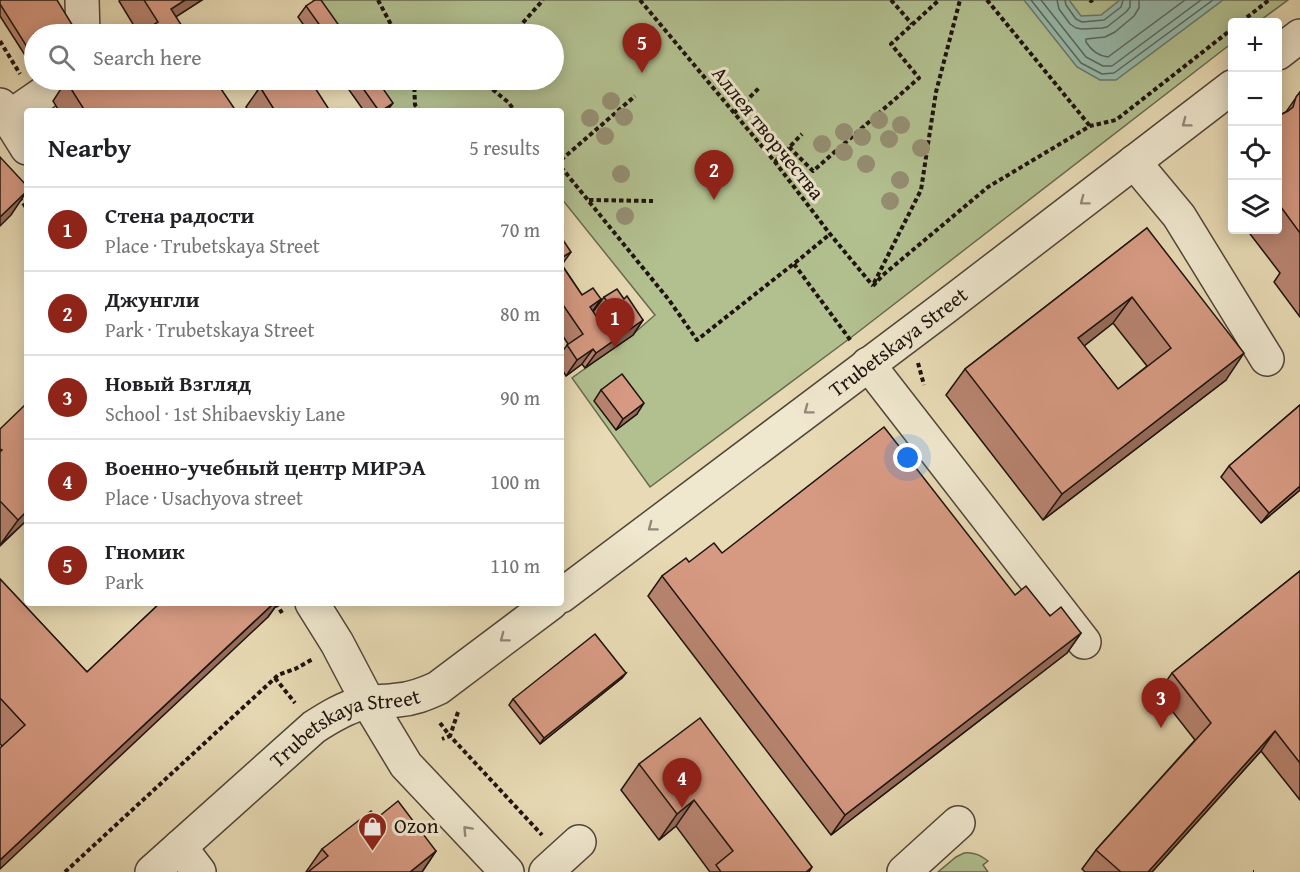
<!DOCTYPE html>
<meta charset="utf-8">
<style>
body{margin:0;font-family:"Gentium Book Plus",serif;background:#f2f2f2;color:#202124}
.controls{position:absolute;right:18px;top:18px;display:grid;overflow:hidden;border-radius:6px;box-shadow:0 3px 15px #0003}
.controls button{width:54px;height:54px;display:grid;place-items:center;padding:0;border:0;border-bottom:2px solid #e0e0e0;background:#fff;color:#202124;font:30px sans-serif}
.you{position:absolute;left:908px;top:458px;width:21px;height:21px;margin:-15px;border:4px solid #fff;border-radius:50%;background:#1a73e8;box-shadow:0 0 0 9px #1a73e833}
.badge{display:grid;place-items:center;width:39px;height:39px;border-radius:50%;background:#8f2418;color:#fff;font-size:20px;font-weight:700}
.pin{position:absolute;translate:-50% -50px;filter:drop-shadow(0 2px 3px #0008)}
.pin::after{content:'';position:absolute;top:32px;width:21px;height:18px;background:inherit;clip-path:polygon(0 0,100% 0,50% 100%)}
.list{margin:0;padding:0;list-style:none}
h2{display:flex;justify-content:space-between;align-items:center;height:78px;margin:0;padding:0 24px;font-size:26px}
h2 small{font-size:20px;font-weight:400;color:#757577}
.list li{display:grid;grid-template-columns:39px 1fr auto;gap:18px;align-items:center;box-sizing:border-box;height:84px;padding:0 24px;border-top:2px solid #e0e0e0}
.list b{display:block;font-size:22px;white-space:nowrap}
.list p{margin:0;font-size:20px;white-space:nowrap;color:#757577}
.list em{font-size:20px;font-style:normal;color:#757577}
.icon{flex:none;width:33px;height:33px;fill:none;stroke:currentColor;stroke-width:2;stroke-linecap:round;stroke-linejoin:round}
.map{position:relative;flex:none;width:1300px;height:872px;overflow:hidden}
.search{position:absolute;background:#fff;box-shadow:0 3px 15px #0003;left:24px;top:24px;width:540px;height:66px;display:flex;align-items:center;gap:15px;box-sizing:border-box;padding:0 21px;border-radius:33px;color:#757577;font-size:22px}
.panel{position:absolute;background:#fff;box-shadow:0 3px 15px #0003;left:24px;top:108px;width:540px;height:498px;border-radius:6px}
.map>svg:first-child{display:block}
.green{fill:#b2c090;stroke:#686a4f;stroke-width:1.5}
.water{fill:#97bbad;stroke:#67786d;stroke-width:1.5}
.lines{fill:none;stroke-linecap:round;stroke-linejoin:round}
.shore{stroke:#5a675e;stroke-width:1.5}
.minor-casing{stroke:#504538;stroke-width:36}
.path{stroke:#1e130e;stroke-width:4;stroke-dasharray:4.5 3;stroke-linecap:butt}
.minor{stroke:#efe7ce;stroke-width:33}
.tree{fill:#958e72}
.wall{fill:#b88470;stroke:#1e130e;stroke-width:1.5;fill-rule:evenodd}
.shaded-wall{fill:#966c5b;stroke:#1e130e;stroke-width:1.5}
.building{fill:#d69a82;stroke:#1e130e;stroke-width:1.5;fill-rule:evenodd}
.oneway{stroke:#918878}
.labels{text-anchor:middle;stroke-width:6;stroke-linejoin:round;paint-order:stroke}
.street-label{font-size:21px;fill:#1e130e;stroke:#efe7ce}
.poi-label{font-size:21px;fill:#1e130e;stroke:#efe7ce;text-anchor:start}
</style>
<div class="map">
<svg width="1300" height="872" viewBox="0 0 1300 872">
<rect width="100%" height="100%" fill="#e7dab4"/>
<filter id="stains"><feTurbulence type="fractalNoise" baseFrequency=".00333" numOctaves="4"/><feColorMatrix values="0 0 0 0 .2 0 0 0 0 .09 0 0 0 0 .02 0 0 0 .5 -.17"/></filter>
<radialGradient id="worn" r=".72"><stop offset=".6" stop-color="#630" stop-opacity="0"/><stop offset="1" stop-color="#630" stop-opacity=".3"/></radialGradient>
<g class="green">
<path d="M313 0H1288L1258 22H1232V43L849 339 650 487 572 378 632 335 655 315 561 198V111H390L368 80H554V34H337Z"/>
<path d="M964 853C974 852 980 855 988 861L983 865 988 872H938L956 857Z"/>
</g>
<path class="water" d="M1024 0H1069L1081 16 1101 15 1120 0H1223L1116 80H1100L1077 67Z"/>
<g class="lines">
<g class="shore">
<path d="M1031 0 1081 63 1102 74 1114 73 1213 0"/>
<path d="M1041 0 1086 57 1103 66H1112L1201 0"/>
<path d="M1057 0 1059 9 1070 24 1076 28 1082 29 1102 28 1107 27 1126 12 1130 7V0"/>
<path d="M1065 0 1066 5 1076 19 1082 22 1104 20 1121 7 1123 0"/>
<path d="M1139 0V8L1134 16 1115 32 1105 37 1086 39V42C1091 50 1099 56 1108 57L1185 0"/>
</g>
<defs>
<g id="minor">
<path d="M82 0 83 34"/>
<path d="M1278 53 1300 36"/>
<path d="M0 105 27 148"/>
<path d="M8 118 47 91 58 80"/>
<path d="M1134 162 1179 216 1267 359"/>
<path d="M868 364 1084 642"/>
<path id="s1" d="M561 596 944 308 1232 87"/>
<path d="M312 603 337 643 368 702 406 765 507 872"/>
<path d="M180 847 199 872"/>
<path id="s2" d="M152 872 314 727C328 718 344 708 360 704 373 701 385 702 398 700 413 699 425 694 438 688L551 603"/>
<path d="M546 872 579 842"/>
<path d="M904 872 958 823"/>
</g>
</defs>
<use href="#minor" class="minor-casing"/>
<g class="path">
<path d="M378 0 396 34"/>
<path d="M640 0 775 162 830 234 873 286"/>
<path d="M891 0 912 24"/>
<path d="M987 0 1090 126"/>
<path d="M1090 0 1091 1 1093 0"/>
<path d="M1241 22 1269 0"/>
<path d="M513 34 543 0"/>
<path d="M0 41 20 74"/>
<path d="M414 80 415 105 420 111"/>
<path d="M481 80 508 102 515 111"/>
<path d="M734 113 759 88"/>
<path d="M789 147 813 171 919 78 891 44 939 0"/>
<path d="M561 160 635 96"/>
<path d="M775 162 802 134"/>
<path d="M561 167 669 300 697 340 801 258 830 234"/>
<path d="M19 197 27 209"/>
<path d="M589 200 653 201"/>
<path d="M794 264 851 341"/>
<path d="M874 283 921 190 936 92 960 0"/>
<path d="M873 286 883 275 988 187 1090 126 1116 120 1232 29"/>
<path d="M918 363 924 385"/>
<path d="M276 603 282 613"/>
<path d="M275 678 295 703"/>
<path d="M458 712 450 736 542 835"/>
<path d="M440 723 450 736 442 739"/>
<path d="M65 872 275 678 278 675 295 669 313 659"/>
<path d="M1253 872H1254"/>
</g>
<use href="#minor" class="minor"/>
</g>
<g class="tree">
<circle cx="611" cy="101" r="9"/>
<circle cx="624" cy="117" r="9"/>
<circle cx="590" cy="118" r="9"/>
<circle cx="879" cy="120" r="9"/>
<circle cx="901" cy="125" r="9"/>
<circle cx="844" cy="132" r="9"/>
<circle cx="605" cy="136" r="9"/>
<circle cx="862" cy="137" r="9"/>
<circle cx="889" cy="139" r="9"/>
<circle cx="822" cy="144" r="9"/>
<circle cx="921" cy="148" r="9"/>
<circle cx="844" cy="152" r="9"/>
<circle cx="866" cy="164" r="9"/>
<circle cx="621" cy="174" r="9"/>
<circle cx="900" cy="180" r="9"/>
<circle cx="890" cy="201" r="9"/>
<circle cx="625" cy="216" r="9"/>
</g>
<g class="wall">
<path d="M0 0H57L34 61 30 63 0 16Z"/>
<path d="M120 0H202L175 17 139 34 119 1Z"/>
<path d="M306 6 345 34H310L298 17Z"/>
<path d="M342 80H377L387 111H364Z"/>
<path d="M66 81 236 111H59L53 101Z"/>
<path d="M260 87 330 111H249L246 107Z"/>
<path d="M1300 92V317L1274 282 1280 273 1247 230H1278V116L1286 112Z"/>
<path d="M1147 228 1226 380 1043 520 946 395 965 369ZM1113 323 1147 366 1118 389 1084 346Z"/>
<path d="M561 241 562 265 582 295 601 299 592 311 593 312 604 297 624 299 643 320 633 335 585 368 582 364 566 376 561 368V353L568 344 561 333Z"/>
<path d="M601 390 637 414 616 430 594 401Z"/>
<path d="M1300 405V490L1261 523 1221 477 1229 466Z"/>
<path d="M0 429 27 520 0 546Z"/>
<path d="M722 553 1015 595 1081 633 1067 653 831 835 648 596 662 576 689 562Z"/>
<path d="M1300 571V800L1261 751 1152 872H1085L1082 869 1096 850 1195 740 1158 693 1172 673Z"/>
<path d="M0 579 87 672 160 603H278L268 617 2 746 0 744Z"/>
<path d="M626 673 622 678 540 744 509 705 513 699Z"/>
<path d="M639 764 812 867 809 872H710L676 826 659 840 621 790Z"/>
<path d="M377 818 436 851 422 872H306L322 849Z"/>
</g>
<g class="shaded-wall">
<path d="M185 0H202L157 29 171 9Z"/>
<path d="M393 103 387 111H381Z"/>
<path d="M27 191 11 215 0 226V217Z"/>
<path d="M571 252 561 266V258Z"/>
<path d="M1132 297 1113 323 1060 365 1078 338Z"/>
<path d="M601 299 590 315V307Z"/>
<path d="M643 320 633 335 585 368 596 353Z"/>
<path d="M593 349 582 364 566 376 577 360Z"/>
<path d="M1244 353 1226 380 1043 520 1062 494Z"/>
<path d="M644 403 637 414 616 430 623 419Z"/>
<path d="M1300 486V490L1261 523 1269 513Z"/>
<path d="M27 511V520L0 545 18 520Z"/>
<path d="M274 603H278L268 617 0 869V860Z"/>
<path d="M1081 633 1067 653 831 835 845 815Z"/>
<path d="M626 673 622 678 540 744 544 738Z"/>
<path d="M1275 731 1261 751 1152 872H1148Z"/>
<path d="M694 800 676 826 659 840 677 814Z"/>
<path d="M436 851 422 872H410Z"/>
</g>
<g class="building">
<path d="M0 0H57L76 31 71 34H34V58L0 4Z"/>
<path d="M144 0H185L171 9 187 34H139L158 22Z"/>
<path d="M315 0H321L345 34H326L306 6Z"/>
<path d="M69 80H215L236 111H85L66 81Z"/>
<path d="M272 80H310L330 111H275L260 87Z"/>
<path d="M357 80H377L393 103 381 111H379Z"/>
<path d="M1300 92V233L1278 203V181L1281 178 1278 173V116L1288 111 1293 107 1296 97Z"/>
<path d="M0 157 27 186V191L0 217Z"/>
<path d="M1147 228 1244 353 1062 494 965 369ZM1132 297 1171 348 1118 389 1078 338Z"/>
<path d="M563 240 571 252 561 258V241Z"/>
<path d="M561 264 582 295 593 288 601 299 590 307 596 316 610 306 604 297 617 289 624 299 627 296 643 320 596 353 593 349 577 360 567 345 583 334 561 302Z"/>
<path d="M622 374 644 403 623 419 601 390Z"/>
<path d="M27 403V511L18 520 0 501V452L2 450 0 449V429Z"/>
<path d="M1300 405V486L1269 513 1229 466Z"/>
<path d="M884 427 1015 595 1026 586 1050 616 1061 607 1081 633 845 815 662 576 686 558 689 562 714 543 722 553Z"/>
<path d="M1300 571V763L1275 731 1148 872H1121L1096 850 1211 723 1172 673Z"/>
<path d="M0 579 87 672 160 603H274L0 860V748L25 725 0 698Z"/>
<path d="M595 634 626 673 544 738 513 699Z"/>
<path d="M700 718 812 867 806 872H721L716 865 733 851 694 800 677 814 639 764Z"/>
<path d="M398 801 436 851 410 872H308L328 856 322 849 371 811 377 818Z"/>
</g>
<defs><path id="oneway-chevron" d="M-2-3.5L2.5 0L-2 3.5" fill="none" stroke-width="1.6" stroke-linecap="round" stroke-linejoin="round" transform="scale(1.5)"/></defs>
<g class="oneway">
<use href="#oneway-chevron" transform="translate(1186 123) rotate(143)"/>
<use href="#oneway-chevron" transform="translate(1084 201) rotate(143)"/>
<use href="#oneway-chevron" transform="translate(808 410) rotate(143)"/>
<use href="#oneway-chevron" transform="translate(652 527) rotate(143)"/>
<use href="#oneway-chevron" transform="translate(504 638) rotate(143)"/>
<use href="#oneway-chevron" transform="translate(467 830) rotate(-133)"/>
</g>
<defs>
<symbol id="shop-pin" viewBox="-11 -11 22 30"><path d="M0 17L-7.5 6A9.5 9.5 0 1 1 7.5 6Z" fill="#8f2418" stroke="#efe7ce"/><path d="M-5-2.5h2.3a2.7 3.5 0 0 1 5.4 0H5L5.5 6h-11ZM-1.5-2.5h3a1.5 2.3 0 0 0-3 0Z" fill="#fff"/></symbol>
</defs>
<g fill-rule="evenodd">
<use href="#shop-pin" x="356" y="810" width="33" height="45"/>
</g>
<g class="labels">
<g class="street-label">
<text transform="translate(768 133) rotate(51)" y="7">Аллея творчества</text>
<text dy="7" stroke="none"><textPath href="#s1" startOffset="422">Trubetskaya Street</textPath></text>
<text dy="7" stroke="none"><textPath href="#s2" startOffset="246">Trubetskaya Street</textPath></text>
</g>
<g class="poi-label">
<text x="394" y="833">Ozon</text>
</g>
</g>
<rect width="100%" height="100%" filter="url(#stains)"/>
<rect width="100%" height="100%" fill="url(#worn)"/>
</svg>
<div class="controls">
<button>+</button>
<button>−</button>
<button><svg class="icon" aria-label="locate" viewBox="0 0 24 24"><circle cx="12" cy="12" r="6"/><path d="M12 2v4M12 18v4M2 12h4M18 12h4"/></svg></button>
<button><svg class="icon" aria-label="layers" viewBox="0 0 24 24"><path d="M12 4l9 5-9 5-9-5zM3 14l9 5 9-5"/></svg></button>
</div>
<div class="you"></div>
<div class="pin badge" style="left:615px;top:348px">1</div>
<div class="pin badge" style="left:714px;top:200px">2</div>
<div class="pin badge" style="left:1161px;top:728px">3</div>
<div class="pin badge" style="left:682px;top:808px">4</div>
<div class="pin badge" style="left:642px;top:73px">5</div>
<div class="search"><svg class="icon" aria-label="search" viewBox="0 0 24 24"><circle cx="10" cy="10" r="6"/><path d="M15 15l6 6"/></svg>Search here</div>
<section class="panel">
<h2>Nearby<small>5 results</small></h2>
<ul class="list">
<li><span class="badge">1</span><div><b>Стена радости</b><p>Place · Trubetskaya Street</p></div><em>70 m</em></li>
<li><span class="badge">2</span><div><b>Джунгли</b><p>Park · Trubetskaya Street</p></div><em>80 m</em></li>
<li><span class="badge">3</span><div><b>Новый Взгляд</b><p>School · 1st Shibaevskiy Lane</p></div><em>90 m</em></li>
<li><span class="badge">4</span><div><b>Военно-учебный центр МИРЭА</b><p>Place · Usachyova street</p></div><em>100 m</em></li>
<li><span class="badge">5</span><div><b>Гномик</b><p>Park</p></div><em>110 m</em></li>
</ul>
</section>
</div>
